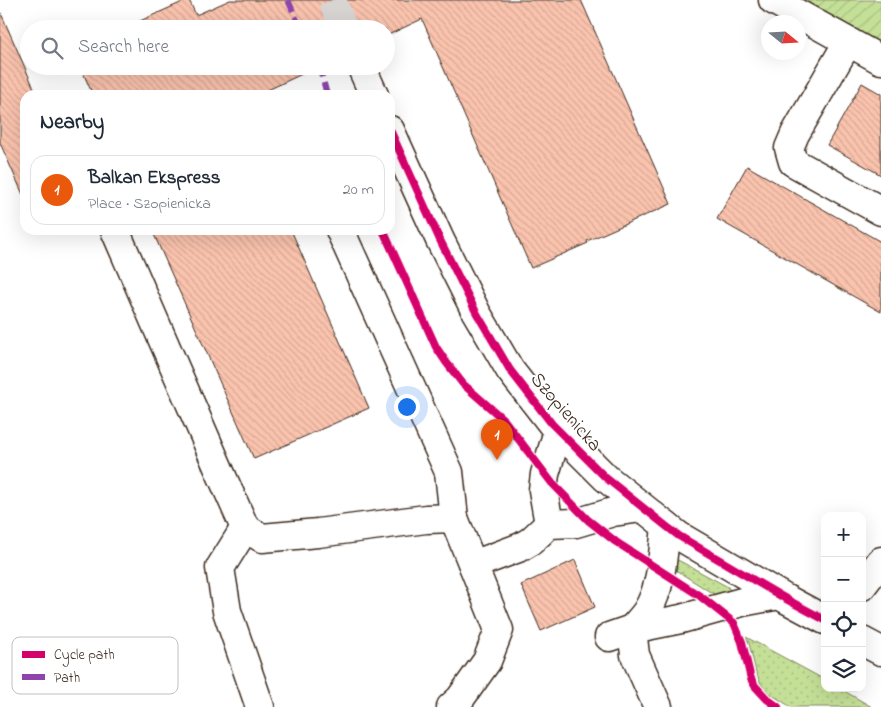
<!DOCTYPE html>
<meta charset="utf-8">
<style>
body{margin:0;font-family:"Indie Flower",sans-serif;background:#f2f2f3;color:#1f2937}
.controls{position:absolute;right:15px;bottom:15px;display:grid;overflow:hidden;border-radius:10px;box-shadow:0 5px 20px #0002}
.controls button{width:45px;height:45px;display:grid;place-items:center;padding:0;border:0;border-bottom:1px solid #e0e1e3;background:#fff;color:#1f2937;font:25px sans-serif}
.compass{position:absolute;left:761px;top:15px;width:45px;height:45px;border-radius:50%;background:#fff;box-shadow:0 5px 20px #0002;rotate:108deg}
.you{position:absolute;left:406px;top:406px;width:18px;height:18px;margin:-12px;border:4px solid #fff;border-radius:50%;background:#1a73e8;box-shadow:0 0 0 8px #1a73e833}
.badge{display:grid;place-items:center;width:32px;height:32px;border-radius:50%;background:#ea580c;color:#fff;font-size:16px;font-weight:700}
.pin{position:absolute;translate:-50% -41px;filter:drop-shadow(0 1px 2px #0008)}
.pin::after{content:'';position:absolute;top:26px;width:18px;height:15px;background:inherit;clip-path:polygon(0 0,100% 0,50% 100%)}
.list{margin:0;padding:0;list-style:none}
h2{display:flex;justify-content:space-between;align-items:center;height:65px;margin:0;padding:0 20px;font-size:21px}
h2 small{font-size:16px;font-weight:400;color:#747a83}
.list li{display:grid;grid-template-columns:32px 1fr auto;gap:15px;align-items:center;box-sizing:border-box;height:70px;margin:0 10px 10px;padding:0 10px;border:1px solid #e0e1e3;border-radius:15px}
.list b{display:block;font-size:19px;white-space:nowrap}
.list p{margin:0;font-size:16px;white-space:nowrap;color:#747a83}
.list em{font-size:16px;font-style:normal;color:#747a83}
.icon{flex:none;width:28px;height:28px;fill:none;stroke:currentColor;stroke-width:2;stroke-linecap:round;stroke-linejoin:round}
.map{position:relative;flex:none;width:881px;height:707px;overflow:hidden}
.search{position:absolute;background:#fff;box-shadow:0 5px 20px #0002;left:20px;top:20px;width:375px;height:55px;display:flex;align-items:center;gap:12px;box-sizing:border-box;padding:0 18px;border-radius:28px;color:#747a83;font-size:19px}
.panel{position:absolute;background:#fff;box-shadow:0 5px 20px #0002;left:20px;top:90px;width:375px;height:145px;border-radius:15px}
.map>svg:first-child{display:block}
.grass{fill:url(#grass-dots);stroke:#80855a}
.garden{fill:url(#garden-furrows);stroke:#80855a}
.building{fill:url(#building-back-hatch);stroke:#3b2a1e}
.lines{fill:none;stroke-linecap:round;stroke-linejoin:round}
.minor-tunnel{stroke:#d8d4d2;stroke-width:28;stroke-dasharray:28 14;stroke-linecap:butt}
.minor-casing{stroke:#3b2a1e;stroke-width:31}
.minor{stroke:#fff;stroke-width:28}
.quiet{stroke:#8e44ad;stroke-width:6;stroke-dasharray:12 6;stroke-linecap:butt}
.cycleway-casing{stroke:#fff;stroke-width:11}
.cycleway{stroke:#d6006c;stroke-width:8}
.labels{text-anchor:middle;stroke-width:4;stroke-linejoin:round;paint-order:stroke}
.street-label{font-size:20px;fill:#3b2a1e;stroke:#fff}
.key{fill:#fff;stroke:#c4bfbc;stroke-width:1}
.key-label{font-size:14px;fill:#3b2a1e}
</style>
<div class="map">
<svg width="881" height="707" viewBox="0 0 881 707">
<defs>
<pattern id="grass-dots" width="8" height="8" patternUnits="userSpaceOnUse" patternTransform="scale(1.25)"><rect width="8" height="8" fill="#c4e097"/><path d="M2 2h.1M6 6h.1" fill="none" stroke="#a9c082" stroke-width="1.8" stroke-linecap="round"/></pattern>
<pattern id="garden-furrows" width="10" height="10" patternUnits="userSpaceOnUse" patternTransform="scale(1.25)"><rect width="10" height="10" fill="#c4e097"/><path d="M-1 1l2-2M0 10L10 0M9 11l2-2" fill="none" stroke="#a9c082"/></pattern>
<pattern id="building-back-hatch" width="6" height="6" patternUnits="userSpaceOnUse" patternTransform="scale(1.25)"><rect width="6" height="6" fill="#fac3ae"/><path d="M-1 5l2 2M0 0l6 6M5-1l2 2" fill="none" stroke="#d7a895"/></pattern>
</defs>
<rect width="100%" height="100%" fill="#fff"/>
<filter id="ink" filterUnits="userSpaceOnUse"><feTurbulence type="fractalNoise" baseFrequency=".02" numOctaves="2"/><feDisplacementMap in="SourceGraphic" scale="10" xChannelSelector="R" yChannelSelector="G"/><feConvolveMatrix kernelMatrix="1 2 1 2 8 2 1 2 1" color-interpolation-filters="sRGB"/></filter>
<g filter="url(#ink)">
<g class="grass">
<path d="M676 559 728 587 730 590 715 595 674 569Z"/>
<path d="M746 637 825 680V688H839L872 707H791L769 693 761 684 756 672 749 643Z"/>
</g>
<path class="garden" d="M801 0H881V45Z"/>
<g class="building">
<path d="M187 0H189L196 15 230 0H581L671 204 587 241 588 243 531 268 422 19 386 36V29H122Z"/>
<path d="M0 11 37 95H25V199L0 143Z"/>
<path d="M80 66H319L257 95H93Z"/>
<path d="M862 83 881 94V175L827 145Z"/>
<path d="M747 166 881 242V312L717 219Z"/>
<path d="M152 230H291L369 408 254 459Z"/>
<path d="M575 560 595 607 541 631 521 585Z"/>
</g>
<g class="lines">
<path class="minor-tunnel" d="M332 0 344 29"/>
<defs>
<g id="minor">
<path d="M773 0 881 60"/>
<path d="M848 42 795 134 789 148 793 162 881 211"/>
<path d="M361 66 374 95"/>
<path d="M390 130 440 240 476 312 510 370 552 424 606 478 666 526 679 536 786 599 825 620"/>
<path d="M115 230 221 474 245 528 262 538 318 533 426 519 454 518 499 630 487 661 460 699 451 707"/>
<path d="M340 230 449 472 454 518"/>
<path d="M549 524 543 490 545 474 558 431"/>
<path d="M245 528 220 568 227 611 260 707"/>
<path d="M473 565 521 547 531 541 549 524 576 523 613 512 642 508"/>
<path d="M862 586 881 561"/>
<path d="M609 637 632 629 681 619 742 602 779 595"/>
<path d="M862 641 881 651"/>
<path d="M658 707 635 655 632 629C637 623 643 617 647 611 662 587 663 553 666 526"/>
</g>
</defs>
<use href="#minor" class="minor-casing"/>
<use href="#minor" class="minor"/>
<g class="quiet">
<path d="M288 0 301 29"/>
<path d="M318 66 322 76 327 95"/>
</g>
<defs>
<g id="cycleway">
<path d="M390 130 440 240 476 312 510 370 552 424 606 478 666 526 679 536 786 599 825 620"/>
<path d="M383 230 436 347 446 362 463 384 504 420 552 483 588 520 616 542 700 596 734 623 742 642 751 679 755 686 767 699 778 707"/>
</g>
</defs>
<use href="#cycleway" class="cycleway-casing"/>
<use href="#cycleway" class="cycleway"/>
</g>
</g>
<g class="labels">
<g class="street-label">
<text transform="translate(567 411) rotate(49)" y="7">Szopienicka</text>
</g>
</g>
<rect x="12" y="637" width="166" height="57" rx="8" class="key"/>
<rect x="22" y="651" width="23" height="7" fill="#d6006c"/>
<rect x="22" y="674" width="23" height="6" fill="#8e44ad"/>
<g class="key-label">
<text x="54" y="659">Cycle path</text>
<text x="54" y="682">Path</text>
</g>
</svg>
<div class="controls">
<button>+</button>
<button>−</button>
<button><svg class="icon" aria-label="locate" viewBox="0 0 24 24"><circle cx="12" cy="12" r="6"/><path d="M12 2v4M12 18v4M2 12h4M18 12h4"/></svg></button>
<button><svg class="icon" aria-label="layers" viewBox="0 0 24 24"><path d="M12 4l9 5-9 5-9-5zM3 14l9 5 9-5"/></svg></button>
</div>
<svg class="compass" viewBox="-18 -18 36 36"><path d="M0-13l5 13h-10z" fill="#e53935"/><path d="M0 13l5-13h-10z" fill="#747a83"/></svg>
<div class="you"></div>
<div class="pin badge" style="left:497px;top:460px">1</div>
<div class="search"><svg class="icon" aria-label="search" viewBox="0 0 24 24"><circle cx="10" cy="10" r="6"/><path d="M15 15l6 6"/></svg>Search here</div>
<section class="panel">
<h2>Nearby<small></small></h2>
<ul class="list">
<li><span class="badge">1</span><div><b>Balkan Ekspress</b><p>Place · Szopienicka</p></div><em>20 m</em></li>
</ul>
</section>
</div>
